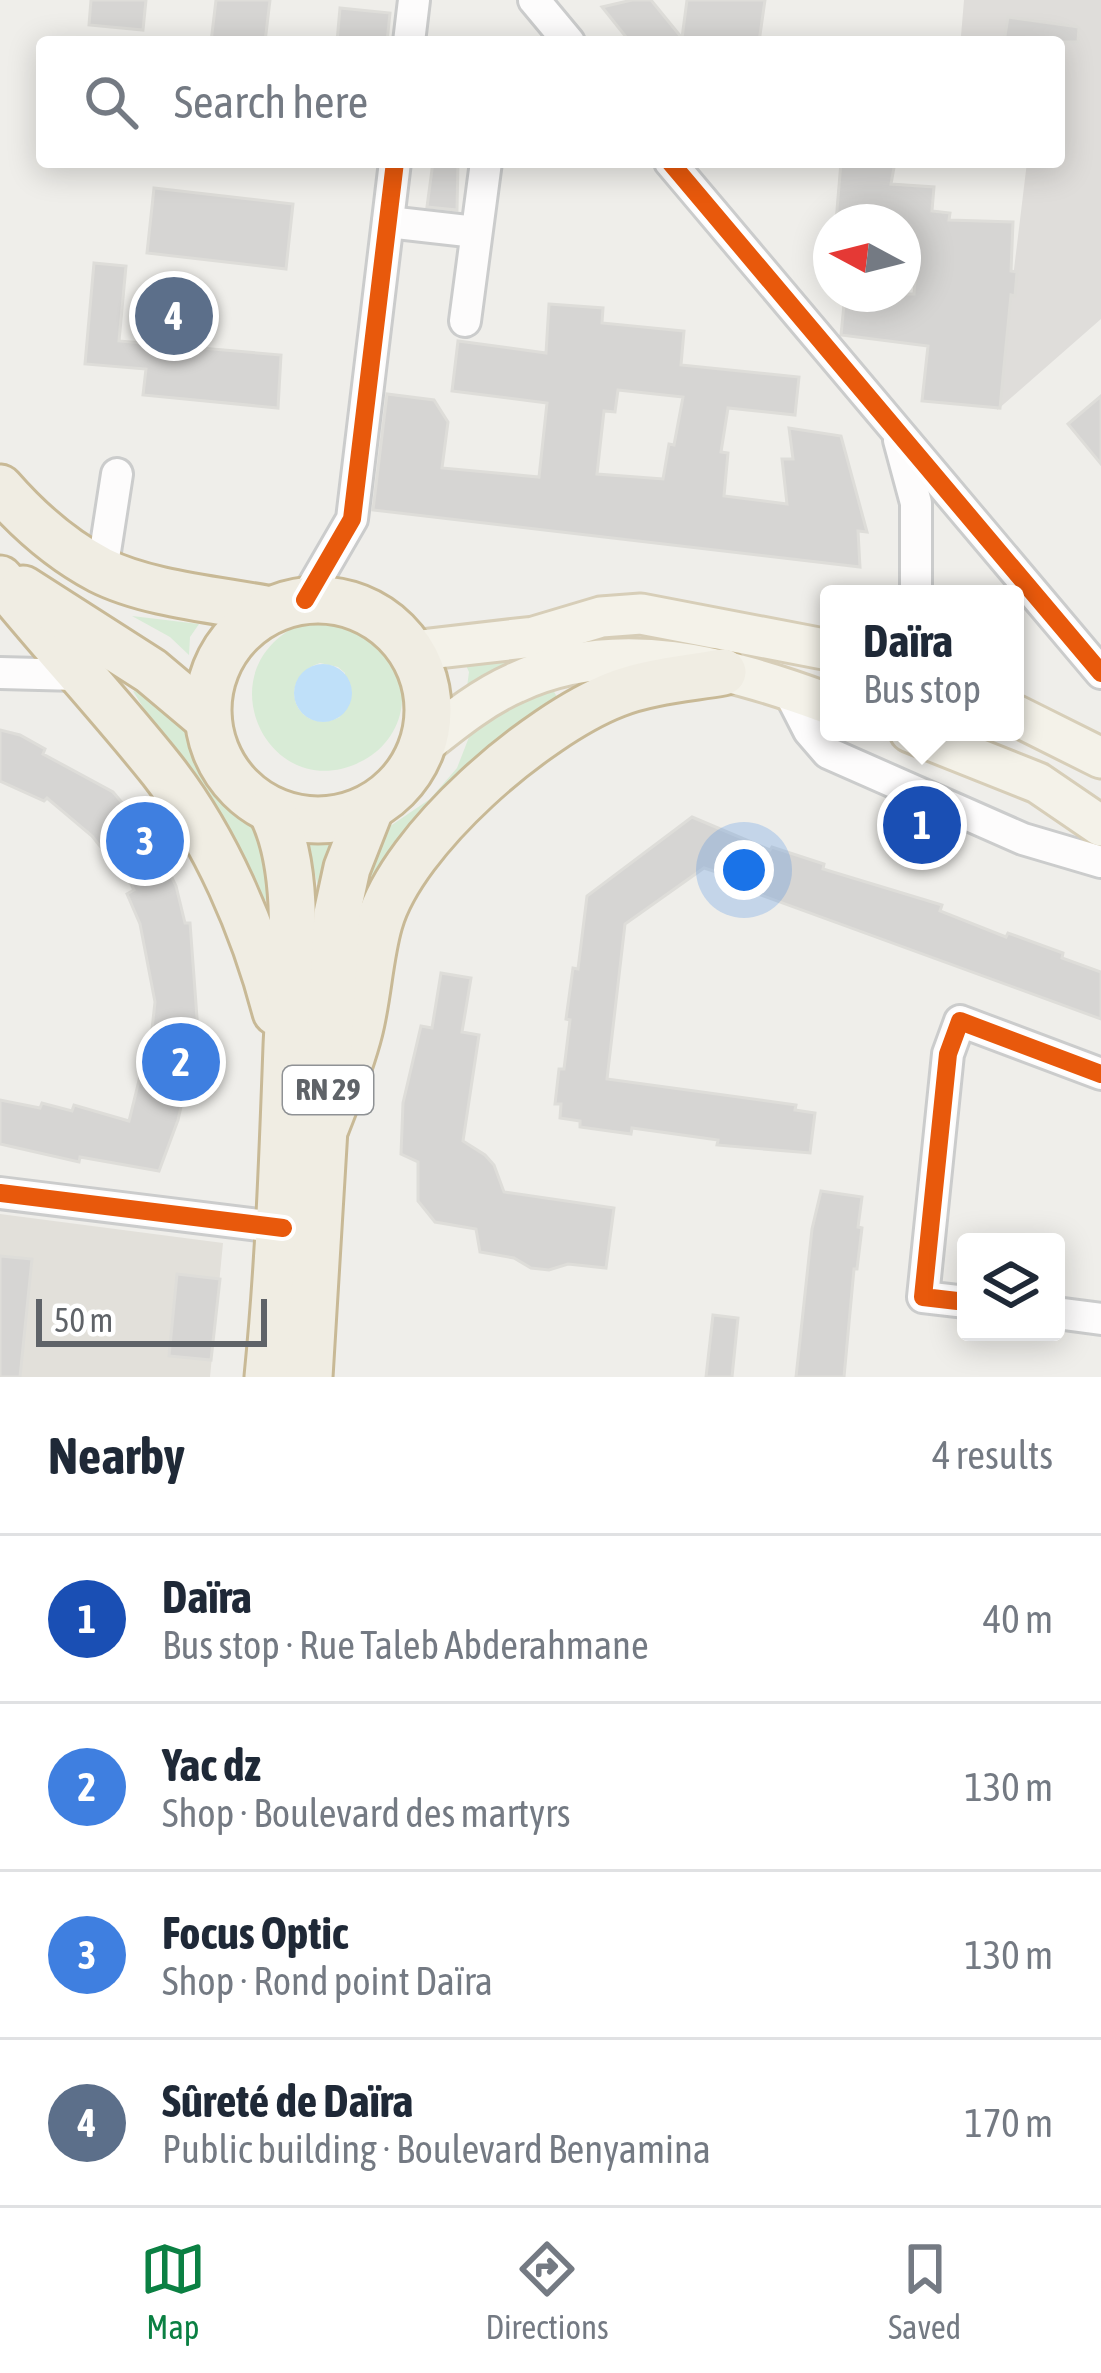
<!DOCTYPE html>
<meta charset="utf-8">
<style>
body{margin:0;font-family:"Asap Condensed",sans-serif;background:#f2f2f3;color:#1f2937}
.controls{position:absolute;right:36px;bottom:36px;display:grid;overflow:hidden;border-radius:12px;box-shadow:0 6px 30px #0003}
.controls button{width:108px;height:108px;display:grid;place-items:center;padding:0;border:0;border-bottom:3px solid #e0e1e3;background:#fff;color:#1f2937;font:60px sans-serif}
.compass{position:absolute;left:813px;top:204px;width:108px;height:108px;border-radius:50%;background:#fff;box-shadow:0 6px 30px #0003;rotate:277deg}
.scale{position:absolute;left:36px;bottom:30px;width:231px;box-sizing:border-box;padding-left:12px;border:6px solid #5f6368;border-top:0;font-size:33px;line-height:42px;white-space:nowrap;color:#5f6368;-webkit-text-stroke:9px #fff;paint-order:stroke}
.you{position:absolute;left:744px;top:870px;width:42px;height:42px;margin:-30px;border:9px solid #fff;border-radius:50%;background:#1a73e8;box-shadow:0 0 0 18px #1a73e833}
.badge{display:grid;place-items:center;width:78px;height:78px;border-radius:50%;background:#0b8043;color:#fff;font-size:39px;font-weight:700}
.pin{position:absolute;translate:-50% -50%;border:6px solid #fff;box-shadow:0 3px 12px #0006}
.popup{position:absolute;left:820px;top:585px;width:204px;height:156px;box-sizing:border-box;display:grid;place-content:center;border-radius:12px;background:#fff;filter:drop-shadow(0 3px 9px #0005);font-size:39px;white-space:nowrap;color:#747a83}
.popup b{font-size:45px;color:#1f2937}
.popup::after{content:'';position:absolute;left:50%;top:100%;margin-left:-24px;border:24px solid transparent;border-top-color:#fff}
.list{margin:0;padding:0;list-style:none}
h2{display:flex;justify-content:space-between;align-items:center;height:156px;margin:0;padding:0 48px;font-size:51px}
h2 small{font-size:39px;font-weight:400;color:#747a83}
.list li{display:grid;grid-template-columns:78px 1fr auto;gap:36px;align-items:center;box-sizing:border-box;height:168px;padding:0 48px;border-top:3px solid #e0e1e3}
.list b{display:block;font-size:45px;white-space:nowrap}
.list p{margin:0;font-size:39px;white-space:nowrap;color:#747a83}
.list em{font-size:39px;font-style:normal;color:#747a83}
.icon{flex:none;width:66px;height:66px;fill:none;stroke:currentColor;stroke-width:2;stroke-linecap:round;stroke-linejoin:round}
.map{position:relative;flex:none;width:1101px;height:1377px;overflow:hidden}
.search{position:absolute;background:#fff;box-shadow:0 6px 30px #0003;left:36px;right:36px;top:36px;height:132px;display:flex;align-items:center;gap:30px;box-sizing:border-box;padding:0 42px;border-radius:12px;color:#747a83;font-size:45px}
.sheet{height:828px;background:#fff}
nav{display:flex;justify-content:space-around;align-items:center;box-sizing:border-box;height:168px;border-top:3px solid #e0e1e3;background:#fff;font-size:33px;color:#747a83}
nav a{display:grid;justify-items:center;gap:6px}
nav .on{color:#0b8043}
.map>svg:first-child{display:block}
.industrial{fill:#dfddda}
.education{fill:#e2e0da}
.green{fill:#d8ebd6;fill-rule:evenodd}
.water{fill:#bfe0f9}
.building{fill:#d6d5d3;stroke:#deddd9;stroke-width:3;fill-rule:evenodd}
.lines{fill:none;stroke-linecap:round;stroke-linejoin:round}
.minor-casing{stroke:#cbcccc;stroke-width:36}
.major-casing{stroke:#d7ceb8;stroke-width:45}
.highway-casing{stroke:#c8b996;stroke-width:51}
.minor{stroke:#fdfcfc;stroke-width:30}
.major{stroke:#f4f2e9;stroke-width:39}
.highway{stroke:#f0ede3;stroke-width:45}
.cycleway-casing{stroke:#fff;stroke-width:26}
.cycleway{stroke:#e8590c;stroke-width:18}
.labels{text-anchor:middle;stroke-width:12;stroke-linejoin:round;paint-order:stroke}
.shield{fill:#fff;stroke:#8f9295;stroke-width:3}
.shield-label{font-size:30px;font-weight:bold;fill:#5f6368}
</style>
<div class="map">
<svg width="1101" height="1377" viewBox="0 0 1101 1377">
<rect width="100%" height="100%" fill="#efeeea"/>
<path class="industrial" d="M964 0H1101V319L997 410 1027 162H1059V42H1012L961 36Z"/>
<path class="education" d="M0 1214 223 1243 210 1377H0Z"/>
<g class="green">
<path d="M132 616 199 624 190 637 189 655 170 637Z"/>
<path d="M316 618C366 618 404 648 402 701 401 726 385 749 364 760 267 813 194 657 316 618ZM320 663 338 667 345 673 340 717C297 738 273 679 320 663Z"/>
<path d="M538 653 467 687 469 672 464 661 489 663Z"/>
<path d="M551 686 558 699 370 898 368 873 380 833 430 799 457 768 471 732 497 710Z"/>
<path d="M133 691 158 695 193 732 204 763 249 811 268 845 276 897 263 901Z"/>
<path d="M306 836 335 839 319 891Z"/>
</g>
<circle class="water" cx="323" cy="693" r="29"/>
<g class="building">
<path d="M91 0H146L143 30 89 25Z"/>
<path d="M216 0H270L265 42H211Z"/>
<path d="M632 0H651L682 38 687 0H765L759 42H630L602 7Z"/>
<path d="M340 8 390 13 387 42H337Z"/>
<path d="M1008 17 1079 27 1078 42H1004Z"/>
<path d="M433 162H458L457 210 427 207Z"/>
<path d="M841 162H895L891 184 934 187 932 211 950 213 949 220 1013 222 1011 271 1017 272 1015 296 1011 295 1000 408 922 401 928 346 841 335 845 294H914L918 241 903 239V222H836Z"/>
<path d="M154 188 293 204 286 269 147 253Z"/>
<path d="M94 263 126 266 119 341 281 355 278 408 143 395 146 369 85 364Z"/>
<path d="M549 304 603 308 602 323 684 331 681 365 799 377 795 415 728 408 721 452 728 453 724 496 787 504 782 459H793L789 428 841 436 867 532 858 531 860 567 373 510 387 394 434 400 448 422 442 468 539 477 547 403 452 391 458 341 546 353ZM618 390 683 397 674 445 669 444 663 479 597 474 604 411 615 412Z"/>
<path d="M1101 396V464L1068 424Z"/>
<path d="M0 730 20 735 45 749 43 754 113 792 145 830 155 853 159 851 176 886 185 923H190L198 1031 178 1120 159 1171 80 1157 79 1162 0 1144V1100L40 1108 42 1103 72 1111 74 1105 129 1121 143 1064 148 1065 155 1002 140 924 127 894 134 890 111 845 104 851 92 836 47 798 44 801 0 781Z"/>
<path d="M692 817 770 850 772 847 824 864 823 869 942 905 940 911 1006 937 1008 933 1063 953 1062 958 1101 972V1019L736 886 738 879 704 868 625 924 607 1079 796 1105 795 1110 815 1113 810 1153 717 1145 718 1140 632 1128 631 1134 580 1127V1121L560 1118 561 1104H555L559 1069H564L570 1020 566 1019 573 968 578 969 587 896Z"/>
<path d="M441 973 471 978 462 1032 479 1035 463 1141 485 1155 494 1165 504 1192 614 1208 606 1268 568 1264 549 1270 531 1268 514 1258 480 1252 476 1229 435 1222 418 1201V1162L401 1154 403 1103 421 1026 432 1028Z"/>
<path d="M821 1191 862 1197 858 1227 862 1228 857 1269H854L844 1377H796L812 1229Z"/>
<path d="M0 1256 32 1259 20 1377H0Z"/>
<path d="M177 1274 220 1279 211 1360 169 1356Z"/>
<path d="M713 1315 738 1318 732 1377H706Z"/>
</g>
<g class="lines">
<defs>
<g id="minor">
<path d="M534 0 569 42"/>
<path d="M409 42 414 0"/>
<path d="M670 162 1101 673"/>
<path d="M388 222 476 232"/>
<path d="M465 321 486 162"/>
<path d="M899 440 916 503V594"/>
<path d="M102 571 117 474"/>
<path d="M305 600 352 519 395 162"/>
<path d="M0 673 78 675"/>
<path d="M787 688 809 731 828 753 1023 839 1101 862"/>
<path d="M0 1193 283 1228"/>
<path d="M966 1302 923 1297 948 1054 960 1021 1101 1074"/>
<path d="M1056 1313 1101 1319"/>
</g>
<g id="major">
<path d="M412 651 534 637 601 617 641 614 829 650"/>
<path d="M1015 715 1101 758"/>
<path d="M910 732 1038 783 1101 826"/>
<path d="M423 745C452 722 481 698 515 683 617 635 729 667 829 704"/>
</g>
<g id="highway">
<path d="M0 488C28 520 62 550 100 570 147 594 219 600 271 610"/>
<path d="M0 579C53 644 110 705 162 770 216 839 254 928 276 1012"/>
<path d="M23 589 151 671 208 719"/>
<circle cx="318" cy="710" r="110"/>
<path d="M326 1126C338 1095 351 1063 359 1031 368 996 369 958 379 923 403 839 536 725 616 694 649 681 689 678 723 672"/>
<path d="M268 1377C279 1266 283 1157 287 1046 290 976 304 874 271 810"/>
<path d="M309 1377 337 914 347 868 371 807"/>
</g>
</defs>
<use href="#minor" class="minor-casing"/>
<use href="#major" class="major-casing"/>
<use href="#highway" class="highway-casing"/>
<use href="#minor" class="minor"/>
<use href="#major" class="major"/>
<use href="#highway" class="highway"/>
<defs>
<g id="cycleway">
<path d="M670 162 1101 673"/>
<path d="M305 600 352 519 395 162"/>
<path d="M0 1193 283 1228"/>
<path d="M966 1302 923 1297 948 1054 960 1021 1101 1074"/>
</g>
</defs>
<use href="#cycleway" class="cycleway-casing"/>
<use href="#cycleway" class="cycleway"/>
</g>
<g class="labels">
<rect class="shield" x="283" y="1066" width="90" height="48" rx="9"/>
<g class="shield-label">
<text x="328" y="1100">RN 29</text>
</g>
</g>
</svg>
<div class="controls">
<button><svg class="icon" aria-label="layers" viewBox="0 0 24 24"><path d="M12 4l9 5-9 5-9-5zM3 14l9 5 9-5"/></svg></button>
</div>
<svg class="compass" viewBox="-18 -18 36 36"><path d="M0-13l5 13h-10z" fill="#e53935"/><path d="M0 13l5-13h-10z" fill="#747a83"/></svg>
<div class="scale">50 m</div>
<div class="you"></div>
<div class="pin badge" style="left:922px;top:825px;background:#1a4fb4">1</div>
<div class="popup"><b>Daïra</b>Bus stop</div>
<div class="pin badge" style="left:181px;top:1062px;background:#3f7fe0">2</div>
<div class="pin badge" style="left:145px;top:841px;background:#3f7fe0">3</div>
<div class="pin badge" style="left:174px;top:316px;background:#5c6f8a">4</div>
<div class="search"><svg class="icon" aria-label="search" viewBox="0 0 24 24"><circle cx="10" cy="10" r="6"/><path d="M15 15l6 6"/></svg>Search here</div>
</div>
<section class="sheet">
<h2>Nearby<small>4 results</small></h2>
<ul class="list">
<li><span class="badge" style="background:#1a4fb4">1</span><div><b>Daïra</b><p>Bus stop · Rue Taleb Abderahmane</p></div><em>40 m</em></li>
<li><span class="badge" style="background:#3f7fe0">2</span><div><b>Yac dz</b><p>Shop · Boulevard des martyrs</p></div><em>130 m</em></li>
<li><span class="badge" style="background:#3f7fe0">3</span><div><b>Focus Optic</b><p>Shop · Rond point Daïra</p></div><em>130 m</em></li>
<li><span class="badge" style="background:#5c6f8a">4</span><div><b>Sûreté de Daïra</b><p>Public building · Boulevard Benyamina</p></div><em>170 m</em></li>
</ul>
</section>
<nav>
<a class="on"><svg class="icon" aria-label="map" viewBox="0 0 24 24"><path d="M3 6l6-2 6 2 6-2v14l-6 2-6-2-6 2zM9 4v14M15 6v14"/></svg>Map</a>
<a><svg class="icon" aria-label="directions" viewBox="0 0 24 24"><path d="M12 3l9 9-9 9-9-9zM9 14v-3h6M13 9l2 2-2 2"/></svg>Directions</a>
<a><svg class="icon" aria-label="saved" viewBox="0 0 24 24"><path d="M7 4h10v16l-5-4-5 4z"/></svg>Saved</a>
</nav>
